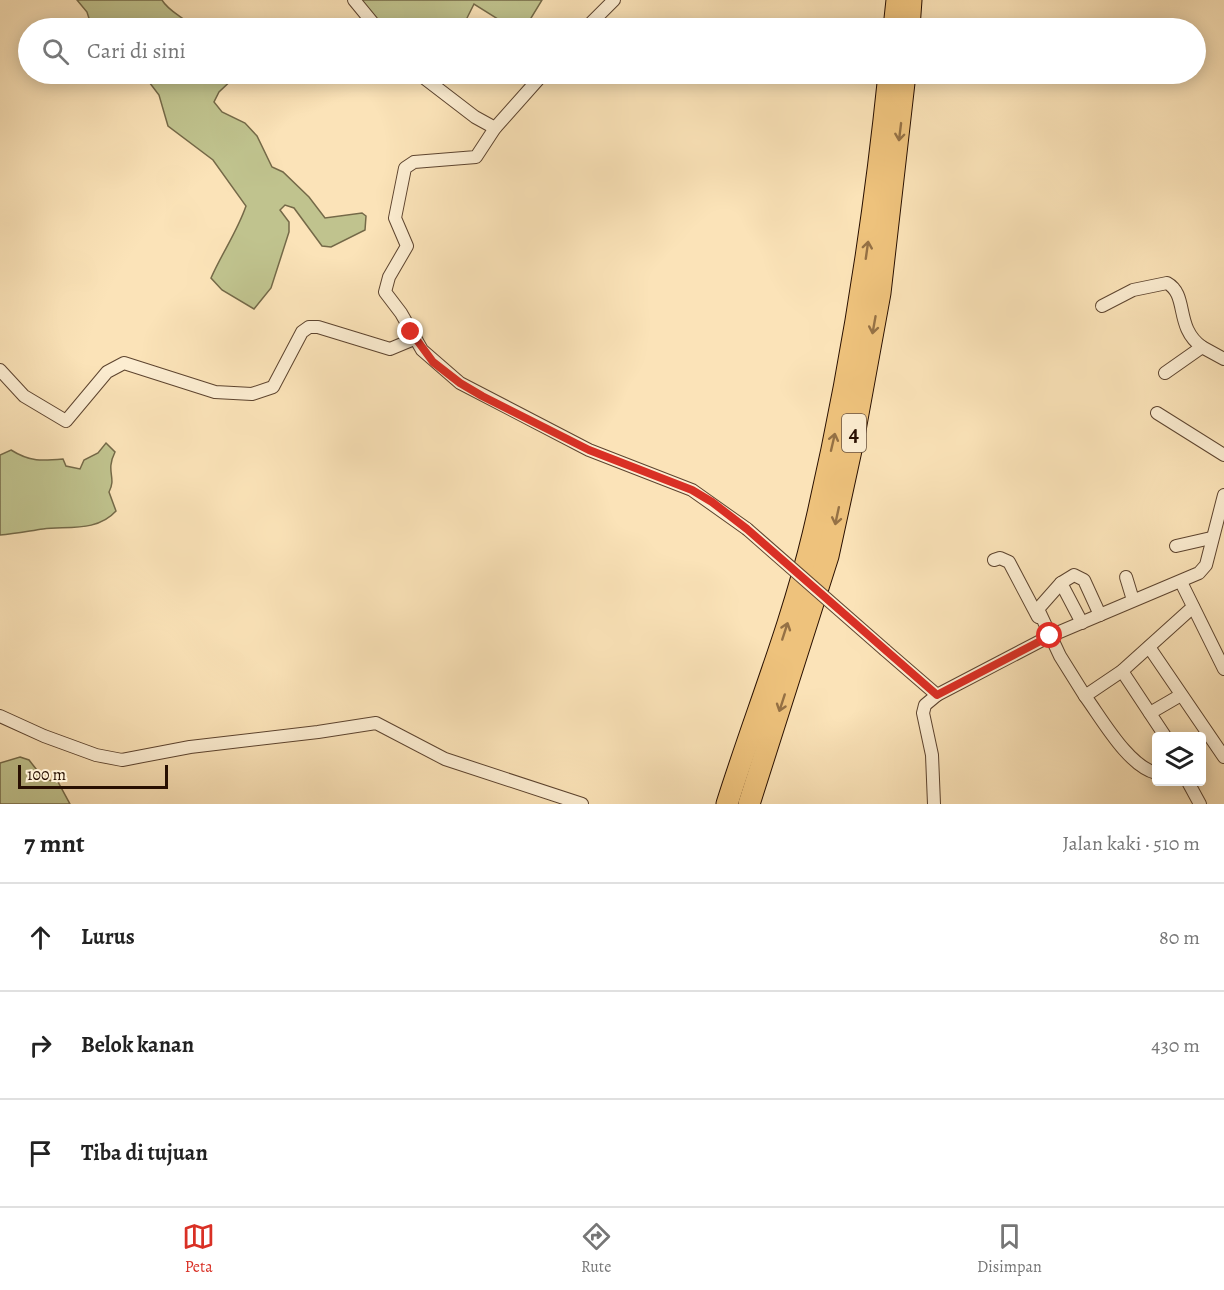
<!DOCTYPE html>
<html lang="id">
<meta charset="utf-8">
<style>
body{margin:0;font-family:Alegreya,serif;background:#f6f6f6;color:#222}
.controls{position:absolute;right:18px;bottom:18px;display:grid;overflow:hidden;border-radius:6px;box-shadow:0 3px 15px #0003}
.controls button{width:54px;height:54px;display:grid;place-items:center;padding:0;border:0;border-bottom:2px solid #e0e0e0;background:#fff;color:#222;font:30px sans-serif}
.scale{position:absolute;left:18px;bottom:15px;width:150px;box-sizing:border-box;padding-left:6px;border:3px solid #280f01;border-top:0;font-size:16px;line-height:21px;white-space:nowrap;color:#280f01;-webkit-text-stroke:4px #fcedd1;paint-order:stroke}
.stop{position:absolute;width:18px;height:18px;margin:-14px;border:4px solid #d93025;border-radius:50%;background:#fff}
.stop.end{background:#d93025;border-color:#fff;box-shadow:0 2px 6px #0008}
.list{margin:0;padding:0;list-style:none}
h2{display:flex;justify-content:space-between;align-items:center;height:78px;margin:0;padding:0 24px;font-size:26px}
h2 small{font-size:20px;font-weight:400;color:#767676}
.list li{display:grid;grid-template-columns:39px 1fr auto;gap:18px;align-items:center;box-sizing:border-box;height:108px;padding:0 24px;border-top:2px solid #e0e0e0}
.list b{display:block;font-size:22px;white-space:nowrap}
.list em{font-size:20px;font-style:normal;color:#767676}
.icon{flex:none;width:33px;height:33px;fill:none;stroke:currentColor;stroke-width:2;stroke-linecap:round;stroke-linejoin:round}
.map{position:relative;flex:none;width:1224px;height:804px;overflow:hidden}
.search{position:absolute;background:#fff;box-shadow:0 3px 15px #0003;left:18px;right:18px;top:18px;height:66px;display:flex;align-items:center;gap:15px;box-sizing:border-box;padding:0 21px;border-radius:33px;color:#767676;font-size:22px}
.sheet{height:402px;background:#fff}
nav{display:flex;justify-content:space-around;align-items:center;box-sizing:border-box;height:84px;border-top:2px solid #e0e0e0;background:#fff;font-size:16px;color:#767676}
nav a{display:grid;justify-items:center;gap:3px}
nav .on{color:#d93025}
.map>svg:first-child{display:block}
.green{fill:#c0c38e;stroke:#746948;stroke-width:1.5}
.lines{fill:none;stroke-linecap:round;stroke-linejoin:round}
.street-casing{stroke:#5d442f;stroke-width:14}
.highway-casing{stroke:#280f01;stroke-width:23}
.street{stroke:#fcedd1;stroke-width:12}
.highway{stroke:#eec27c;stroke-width:21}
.street-bridge-casing{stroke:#5d442f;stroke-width:14;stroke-linecap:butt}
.street-bridge{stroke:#fcedd1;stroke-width:12}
.oneway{stroke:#957145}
.route{stroke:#d93025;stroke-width:8}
.labels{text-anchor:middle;stroke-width:5;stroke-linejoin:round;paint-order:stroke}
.shield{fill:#fcedd1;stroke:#68523f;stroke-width:1.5}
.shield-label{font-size:22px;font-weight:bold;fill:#280f01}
</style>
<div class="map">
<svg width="1224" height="804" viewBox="0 0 1224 804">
<rect width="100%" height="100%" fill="#fbe3b8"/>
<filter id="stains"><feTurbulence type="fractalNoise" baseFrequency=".00333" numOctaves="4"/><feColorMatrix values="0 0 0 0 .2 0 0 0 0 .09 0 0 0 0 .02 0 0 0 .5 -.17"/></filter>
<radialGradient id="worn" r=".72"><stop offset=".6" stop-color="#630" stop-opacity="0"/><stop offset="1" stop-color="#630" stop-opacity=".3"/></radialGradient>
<g class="green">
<path d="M77 0H162C169 12 184 17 194 28H92L87 12Z"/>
<path d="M360 0H542L525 28H512L474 4 462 28H384Z"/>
<path d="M143 74H238L219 92 214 102 222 112 245 123 257 136 272 167 283 172 309 197 325 218 362 213 366 216 365 230 331 247 322 246 294 208 285 205 280 210 289 222V232L271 288 254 309 222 290 211 278C222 253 237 232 246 206L213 160 168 126 159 95Z"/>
<path d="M106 443 115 452C105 472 117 477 109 492L116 511C97 532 68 526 43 529 29 531 15 534 0 535V455L11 450C30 462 42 461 63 459L66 466 80 469 84 460 98 453Z"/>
<path d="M20 757 29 760 44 779 58 782 70 804H0V763Z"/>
</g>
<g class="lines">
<defs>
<g id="street">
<path d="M354 0 377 28"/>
<path d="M586 28 614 0"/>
<path d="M419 74 475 117 495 128"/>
<path d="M543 74 495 128 476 157 414 162 405 168 395 218 407 246 389 277 385 292 401 313 422 350 460 383 589 450 692 490 747 529"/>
<path d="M1102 306 1133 290 1167 283C1189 295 1174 327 1202 347"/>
<path d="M0 370 24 396 66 421 107 372 124 363 215 392 252 394 273 387 302 332 309 327H318L390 349 414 339"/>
<path d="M1165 373 1202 347 1224 359"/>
<path d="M1157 413 1224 455"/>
<path d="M1176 546 1211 538"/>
<path d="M994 560 1000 558 1009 562 1038 617"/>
<path d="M1126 577 1133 600"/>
<path d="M1181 582 1224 669"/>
<path d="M1061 583 1038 609 1060 656 1085 696 1122 671 1193 607"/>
<path d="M1082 623 1061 583 1074 575 1084 580 1100 615"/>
<path d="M1149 647 1224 757"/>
<path d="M885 650 937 695 1050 636 1199 573 1206 565 1224 495"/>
<path d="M1122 671 1165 736"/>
<path d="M1085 696C1102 719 1128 766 1156 773"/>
<path d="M1150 713 1181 695"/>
<path d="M0 716 44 736 96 755 122 760 190 747 318 732 376 723 445 759 582 804"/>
<path d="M1188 782 1200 804"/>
<path d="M934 804 932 755 923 713 925 705 937 695"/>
</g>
<g id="highway">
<path d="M894 28 897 0"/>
<path d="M909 28 911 0"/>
<path d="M727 804C755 715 791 627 813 535 849 383 873 229 889 74"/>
<path d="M749 804 828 556 853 441 880 293 905 74"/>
</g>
</defs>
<use href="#street" class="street-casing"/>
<use href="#highway" class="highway-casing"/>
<use href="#street" class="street"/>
<use href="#highway" class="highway"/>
<defs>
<path id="street-bridge" d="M747 529 885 650"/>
</defs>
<use href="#street-bridge" class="street-bridge-casing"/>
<use href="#street-bridge" class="street-bridge"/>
</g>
<defs><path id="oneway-shaft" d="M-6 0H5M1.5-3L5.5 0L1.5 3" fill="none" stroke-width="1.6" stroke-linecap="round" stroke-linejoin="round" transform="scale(1.5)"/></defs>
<g class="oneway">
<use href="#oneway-shaft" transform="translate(900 132) rotate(97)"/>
<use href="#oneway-shaft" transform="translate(867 250) rotate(-82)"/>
<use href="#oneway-shaft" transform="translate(874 325) rotate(100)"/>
<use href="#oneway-shaft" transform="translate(833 442) rotate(-77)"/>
<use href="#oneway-shaft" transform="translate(837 516) rotate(102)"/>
<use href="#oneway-shaft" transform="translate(785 631) rotate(-72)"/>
<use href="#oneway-shaft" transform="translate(782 703) rotate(108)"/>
</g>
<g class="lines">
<path class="route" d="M411 332 433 362 460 383 482 396 589 450 692 490 712 502 747 529 937 695 1050 636"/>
</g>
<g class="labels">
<rect class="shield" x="842" y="414" width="24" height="38" rx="4.5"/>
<g class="shield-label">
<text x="854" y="441">4</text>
</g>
</g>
<rect width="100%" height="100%" filter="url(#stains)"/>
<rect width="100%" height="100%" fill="url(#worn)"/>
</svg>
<div class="controls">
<button><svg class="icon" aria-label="layers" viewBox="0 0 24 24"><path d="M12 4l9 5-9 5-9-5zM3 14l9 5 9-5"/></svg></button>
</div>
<div class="scale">100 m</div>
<div class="stop" style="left:1050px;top:636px"></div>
<div class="stop end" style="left:411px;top:332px"></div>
<div class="search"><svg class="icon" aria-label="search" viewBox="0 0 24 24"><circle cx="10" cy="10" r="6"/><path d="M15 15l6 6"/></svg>Cari di sini</div>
</div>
<section class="sheet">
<h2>7 mnt<small>Jalan kaki · 510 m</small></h2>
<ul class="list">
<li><svg class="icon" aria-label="ahead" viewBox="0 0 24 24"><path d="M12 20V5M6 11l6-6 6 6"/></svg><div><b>Lurus</b></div><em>80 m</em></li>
<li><svg class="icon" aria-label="right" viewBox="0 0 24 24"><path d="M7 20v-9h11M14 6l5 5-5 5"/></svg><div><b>Belok kanan</b></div><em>430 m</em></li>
<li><svg class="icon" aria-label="arrive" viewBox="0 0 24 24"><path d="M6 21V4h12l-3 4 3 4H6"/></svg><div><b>Tiba di tujuan</b></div></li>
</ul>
</section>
<nav>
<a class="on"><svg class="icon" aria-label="map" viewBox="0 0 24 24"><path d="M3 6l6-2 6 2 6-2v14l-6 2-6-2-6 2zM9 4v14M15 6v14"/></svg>Peta</a>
<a><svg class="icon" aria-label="directions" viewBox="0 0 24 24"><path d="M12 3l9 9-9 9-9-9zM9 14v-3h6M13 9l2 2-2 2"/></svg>Rute</a>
<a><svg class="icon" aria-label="saved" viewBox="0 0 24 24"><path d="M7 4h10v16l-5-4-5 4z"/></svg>Disimpan</a>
</nav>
